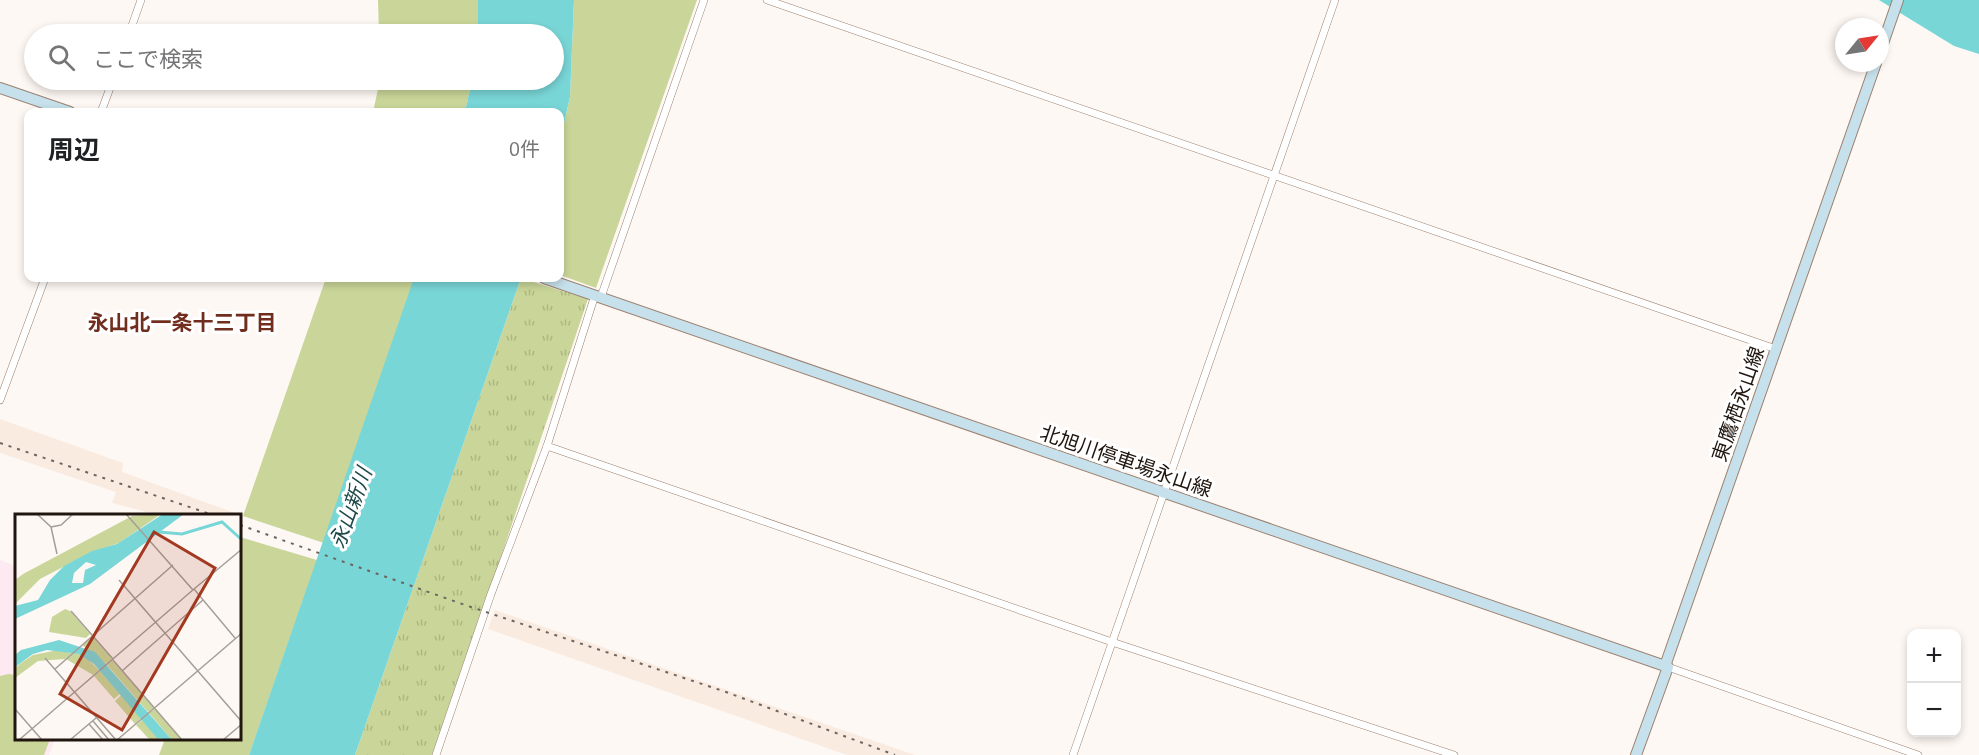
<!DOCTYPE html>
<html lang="ja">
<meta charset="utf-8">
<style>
body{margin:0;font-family:"PT Sans","Noto Sans JP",sans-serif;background:#f6f6f6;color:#202124}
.controls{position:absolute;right:18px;bottom:18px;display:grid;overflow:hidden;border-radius:12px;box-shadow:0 3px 9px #0003}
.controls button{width:54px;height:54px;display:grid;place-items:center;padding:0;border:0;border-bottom:2px solid #e0e0e0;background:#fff;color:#202124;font:30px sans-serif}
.compass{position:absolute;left:1835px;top:18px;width:54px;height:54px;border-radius:50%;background:#fff;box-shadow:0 3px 9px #0003;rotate:60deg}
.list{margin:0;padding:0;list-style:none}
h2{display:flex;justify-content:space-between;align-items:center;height:78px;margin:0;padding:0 24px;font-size:26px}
h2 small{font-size:20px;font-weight:400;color:#757577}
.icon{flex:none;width:33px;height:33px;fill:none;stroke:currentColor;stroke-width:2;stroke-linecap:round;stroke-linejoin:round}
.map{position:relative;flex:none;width:1979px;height:755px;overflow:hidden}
.search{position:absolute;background:#fff;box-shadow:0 3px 9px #0003;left:24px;top:24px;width:540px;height:66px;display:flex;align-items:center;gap:15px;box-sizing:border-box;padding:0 21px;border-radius:33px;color:#757577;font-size:22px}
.panel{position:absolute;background:#fff;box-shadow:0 3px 9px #0003;left:24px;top:108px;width:540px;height:174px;border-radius:12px}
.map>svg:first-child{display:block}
.built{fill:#faebe1}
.education{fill:#fde9f2}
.grass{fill:#cad699}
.park{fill:url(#park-tufts)}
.water{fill:#79d6d7}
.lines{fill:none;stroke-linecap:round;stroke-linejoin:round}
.minor-casing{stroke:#9c8170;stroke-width:8}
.secondary-casing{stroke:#9c8170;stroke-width:12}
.minor{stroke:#fff;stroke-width:7}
.secondary{stroke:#c6e1eb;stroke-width:10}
.rail{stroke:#6d655f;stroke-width:2;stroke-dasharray:3 6;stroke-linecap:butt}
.labels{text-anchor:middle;stroke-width:6;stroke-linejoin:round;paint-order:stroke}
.street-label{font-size:20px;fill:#20160f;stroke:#fff}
.neighbourhood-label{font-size:21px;font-weight:bold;fill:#712d1d;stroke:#fff}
.water-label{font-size:21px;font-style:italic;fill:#1f494a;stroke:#fff}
.inset-river{fill:none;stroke:#79d6d7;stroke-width:3}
.inset-road{fill:none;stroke:#a59e98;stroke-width:1.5}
.view{fill:#a23920;fill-opacity:0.15;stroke:#a23920;stroke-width:3}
.inset-edge{fill:none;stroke:#20160f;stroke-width:3}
</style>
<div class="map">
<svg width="1979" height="755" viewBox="0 0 1979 755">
<defs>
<pattern id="park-tufts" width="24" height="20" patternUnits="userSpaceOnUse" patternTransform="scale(1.5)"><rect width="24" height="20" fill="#cad699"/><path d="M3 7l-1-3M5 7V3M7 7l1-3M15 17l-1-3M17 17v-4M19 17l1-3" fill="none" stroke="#adb783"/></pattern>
</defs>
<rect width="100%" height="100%" fill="#fef8f4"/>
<g class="built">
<path d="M0 419 123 463 122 472 243 516 240 524V515H158L112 503 116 492 0 453Z"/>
<path d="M495 610 915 755H847L488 629Z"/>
</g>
<path class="education" d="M0 560 16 566V738L55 739 49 755H0Z"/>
<g class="grass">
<path d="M378 0H478V34H379Z"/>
<path d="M574 0H697L596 288 560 275V141L570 97Z"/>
<path d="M380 80H472L465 112H373Z"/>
<path d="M326 278H415L324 543 243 516Z"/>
<path d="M240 537 317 560 249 755H159L165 739 240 738Z"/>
<path d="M8 674 16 675V738L50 739 44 755H0V676Z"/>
</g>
<path class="park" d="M521 278 588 299 434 755H355Z"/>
<g class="water">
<path d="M478 0H574L570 97 560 141V112H465L472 80H554V34H478Z"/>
<path d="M1879 0H1979V54L1954 46Z"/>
<path d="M414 278H521L355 755H249Z"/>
</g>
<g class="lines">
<defs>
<g id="minor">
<path d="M767 0 1776 349"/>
<path d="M129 34 141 0"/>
<path d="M101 112 113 80"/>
<path d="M601 297 704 0"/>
<path d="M0 400 45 278"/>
<path d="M547 446 1112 642 1454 755"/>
<path d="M1668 667 1918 755"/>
<path d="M436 755 491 594 547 446 595 295"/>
<path d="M1073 755 1335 0"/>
</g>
<g id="secondary">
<path d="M1880 52 1898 0"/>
<path d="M0 88 70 112"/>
<path d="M544 278 1668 667 1636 755"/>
<path d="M1665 666 1876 63"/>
</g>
</defs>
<use href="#minor" class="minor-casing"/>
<use href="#secondary" class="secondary-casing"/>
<use href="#minor" class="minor"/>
<use href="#secondary" class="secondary"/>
<g class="rail">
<path d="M0 443 213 515"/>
<path d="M240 525 465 605 726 692 895 755"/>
</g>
</g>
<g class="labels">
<g class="street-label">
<text transform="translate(1738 404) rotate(-71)" y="7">東鷹栖永山線</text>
<text transform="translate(1126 461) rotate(19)" y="7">北旭川停車場永山線</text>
</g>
<g class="neighbourhood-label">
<text x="182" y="330">永山北一条十三丁目</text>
</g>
<g class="water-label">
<text transform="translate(351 508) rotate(-70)" y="7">永山新川</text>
</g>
</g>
<g transform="translate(15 514)">
<rect width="226" height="226" fill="#fef8f4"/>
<path d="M146 0 104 29 75 39 25 65 0 90V66L8 60 117 2ZM50 95 55 97 75 120 71 124 34 118 37 103ZM77 122 97 145 91 150 67 131ZM43 136 57 139 50 145 23 147 0 164V154L6 149 18 141ZM59 138 71 143 84 156 78 161 51 145ZM85 157 105 180 99 185 79 162ZM106 181 126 204 120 210 100 187ZM127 206 135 214 146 226H135L121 211Z" fill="#cad699"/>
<path d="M97 146 139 194 133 198 92 151ZM140 195 167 226H157L134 199Z" fill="#cad699"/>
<path d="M148 0H169L75 70 0 105V92L23 86 35 66 49 52 77 37 102 30ZM71 48 81 51 70 56 68 69H57L59 59ZM44 126 80 138 157 226 142 224 79 150 64 140 32 136 18 140 0 153V141L6 136Z" fill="#79d6d7" fill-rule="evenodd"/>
<path class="inset-river" d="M144 18 167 20 207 8 227 26"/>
<path class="inset-road" d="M22 0 36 13 42 40M111 0 178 76M36 13 46 11 58 0M104 66 227 208M179 75 227 35M56 97 98 145M30 144 101 226M98 146 167 226M40 155 158 51M107 157 188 86M0 195 27 226M78 207 94 226M74 210 88 226M4 226 179 75 220 124M55 226 81 204M102 226 227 119M208 226 227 210"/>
<path class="view" d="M139 18 200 54 107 216 45 180Z"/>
<rect width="226" height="226" class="inset-edge"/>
</g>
</svg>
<div class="controls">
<button>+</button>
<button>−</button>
</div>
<svg class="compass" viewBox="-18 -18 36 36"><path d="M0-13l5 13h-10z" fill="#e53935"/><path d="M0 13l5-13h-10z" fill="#757577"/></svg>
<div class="search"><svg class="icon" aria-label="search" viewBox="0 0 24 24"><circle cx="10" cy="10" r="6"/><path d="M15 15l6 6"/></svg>ここで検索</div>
<section class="panel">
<h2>周辺<small>0件</small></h2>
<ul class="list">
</ul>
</section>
</div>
